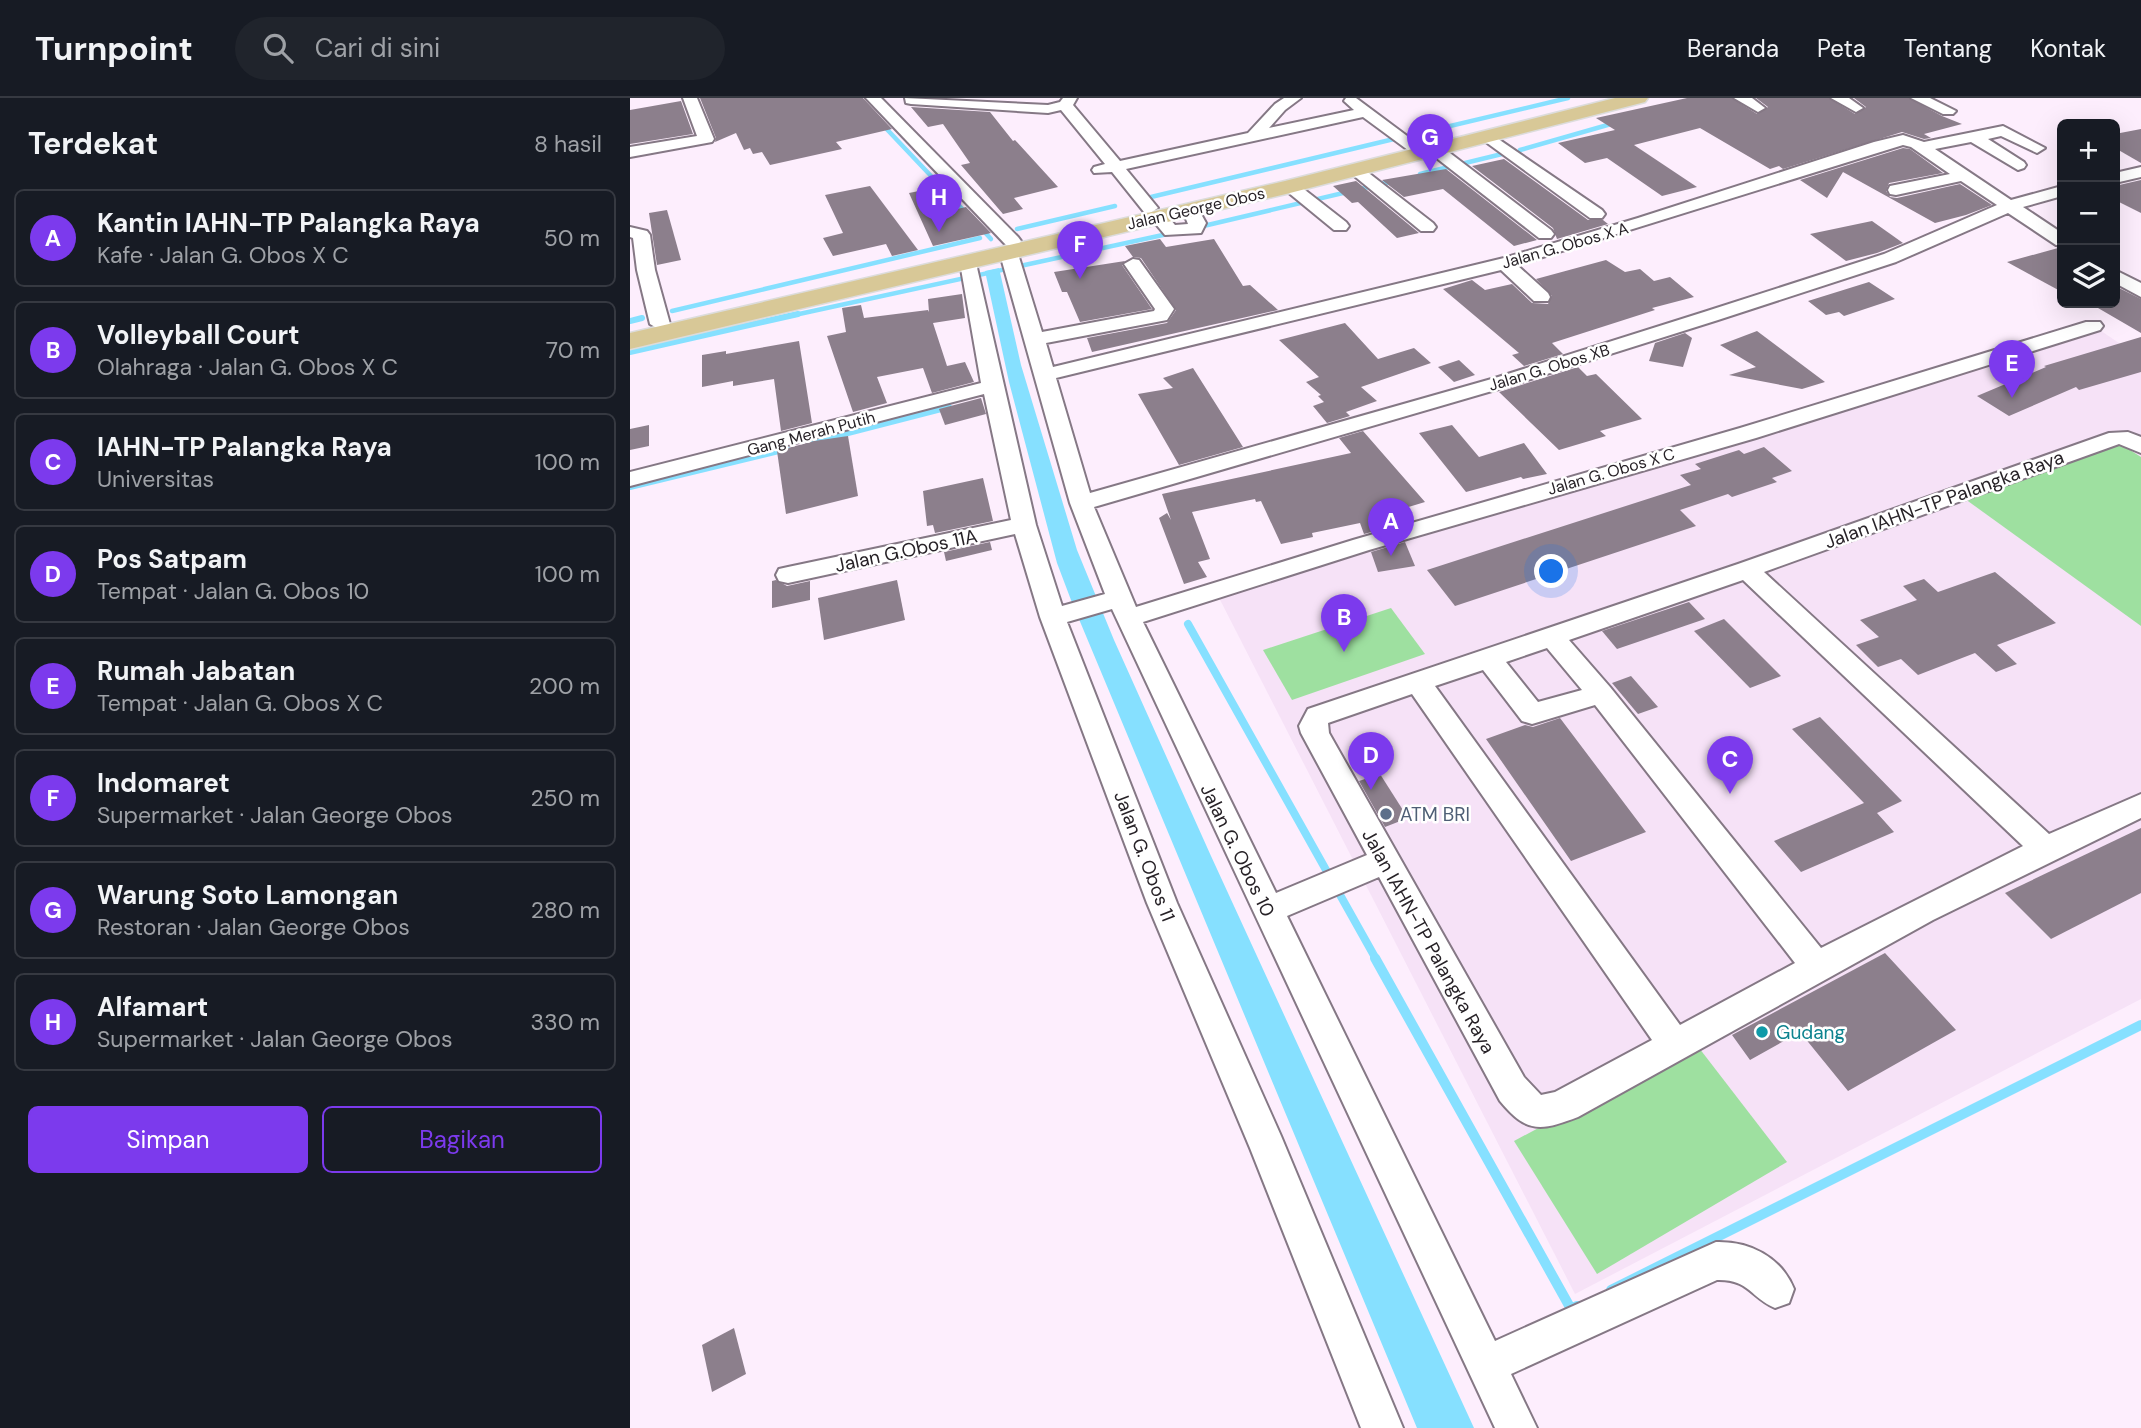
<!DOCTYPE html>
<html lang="id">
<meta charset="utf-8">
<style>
body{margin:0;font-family:"DM Sans",sans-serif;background:#20242c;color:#f1f3f6}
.controls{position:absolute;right:21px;top:21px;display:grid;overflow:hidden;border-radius:10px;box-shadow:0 7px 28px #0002}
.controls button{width:63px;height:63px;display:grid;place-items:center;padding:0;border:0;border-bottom:2px solid #363941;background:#171b24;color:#f1f3f6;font:35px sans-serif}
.you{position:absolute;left:922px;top:474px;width:24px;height:24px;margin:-18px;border:5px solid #fff;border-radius:50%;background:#1a73e8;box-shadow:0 0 0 10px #1a73e833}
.badge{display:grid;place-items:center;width:46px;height:46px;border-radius:50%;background:#7c3aed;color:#fff;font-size:23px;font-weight:700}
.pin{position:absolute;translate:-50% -58px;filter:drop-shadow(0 2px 4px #0008)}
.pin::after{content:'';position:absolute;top:37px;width:24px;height:21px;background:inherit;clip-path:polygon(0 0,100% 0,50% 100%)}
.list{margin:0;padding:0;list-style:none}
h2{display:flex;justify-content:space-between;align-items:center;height:91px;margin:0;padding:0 28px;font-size:30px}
h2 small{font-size:23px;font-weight:400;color:#9ea1a6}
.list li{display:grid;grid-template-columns:46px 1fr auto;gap:21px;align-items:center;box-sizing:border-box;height:98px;margin:0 14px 14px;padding:0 14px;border:2px solid #363941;border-radius:10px}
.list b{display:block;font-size:26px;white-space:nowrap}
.list p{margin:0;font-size:23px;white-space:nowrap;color:#9ea1a6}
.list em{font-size:23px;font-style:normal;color:#9ea1a6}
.actions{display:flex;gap:14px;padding:21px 28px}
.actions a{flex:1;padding:16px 0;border:2px solid #7c3aed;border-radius:10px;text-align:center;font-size:24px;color:#7c3aed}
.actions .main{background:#7c3aed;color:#fff}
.icon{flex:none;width:38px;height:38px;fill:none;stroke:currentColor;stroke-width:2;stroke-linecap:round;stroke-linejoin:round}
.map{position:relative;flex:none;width:1511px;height:1330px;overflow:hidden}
header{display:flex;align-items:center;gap:42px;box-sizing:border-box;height:98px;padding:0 35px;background:#171b24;border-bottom:2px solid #363941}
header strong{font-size:33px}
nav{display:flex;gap:38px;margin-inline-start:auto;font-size:24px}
.search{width:490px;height:63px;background:#20242c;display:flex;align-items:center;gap:18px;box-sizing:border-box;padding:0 24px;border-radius:38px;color:#9ea1a6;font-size:26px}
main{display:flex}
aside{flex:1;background:#171b24}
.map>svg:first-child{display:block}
.built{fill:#f6e2f7}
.green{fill:#9ee0a0}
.water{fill:#86e0ff}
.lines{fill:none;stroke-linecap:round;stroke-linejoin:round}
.stream-far3{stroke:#86e0ff;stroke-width:4.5}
.stream-far2{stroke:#86e0ff;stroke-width:6}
.stream-far1{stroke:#86e0ff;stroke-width:8}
.stream{stroke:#86e0ff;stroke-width:10}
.building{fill:#8c7f8c}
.minor-casing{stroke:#857885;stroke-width:4}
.major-casing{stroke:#dcdcdc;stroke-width:3}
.minor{fill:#fff;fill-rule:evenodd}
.major{fill:#d8c897;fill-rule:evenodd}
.service-dot{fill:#5c6f8a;stroke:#fff;stroke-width:2.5}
.culture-dot{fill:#0f9aa8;stroke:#fff;stroke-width:2.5}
.labels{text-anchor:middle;stroke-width:5;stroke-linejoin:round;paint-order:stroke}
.far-street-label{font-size:16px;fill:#272227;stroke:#fff}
.street-label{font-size:19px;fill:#272227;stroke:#fff}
.service-label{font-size:19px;fill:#4e5e75;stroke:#fff;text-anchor:start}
.culture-label{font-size:19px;fill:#0d838f;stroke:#fff;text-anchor:start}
</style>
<header>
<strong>Turnpoint</strong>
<div class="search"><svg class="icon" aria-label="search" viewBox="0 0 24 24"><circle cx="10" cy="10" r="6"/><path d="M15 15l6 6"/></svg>Cari di sini</div>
<nav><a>Beranda</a><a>Peta</a><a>Tentang</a><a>Kontak</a></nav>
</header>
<main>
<aside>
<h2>Terdekat<small>8 hasil</small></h2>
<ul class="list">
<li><span class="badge">A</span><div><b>Kantin IAHN-TP Palangka Raya</b><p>Kafe · Jalan G. Obos X C</p></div><em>50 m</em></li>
<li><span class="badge">B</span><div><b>Volleyball Court</b><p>Olahraga · Jalan G. Obos X C</p></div><em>70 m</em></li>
<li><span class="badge">C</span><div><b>IAHN-TP Palangka Raya</b><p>Universitas</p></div><em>100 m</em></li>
<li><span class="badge">D</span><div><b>Pos Satpam</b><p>Tempat · Jalan G. Obos 10</p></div><em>100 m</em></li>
<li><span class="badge">E</span><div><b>Rumah Jabatan</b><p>Tempat · Jalan G. Obos X C</p></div><em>200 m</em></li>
<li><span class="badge">F</span><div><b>Indomaret</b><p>Supermarket · Jalan George Obos</p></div><em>250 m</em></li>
<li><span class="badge">G</span><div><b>Warung Soto Lamongan</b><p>Restoran · Jalan George Obos</p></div><em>280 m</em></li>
<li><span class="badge">H</span><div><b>Alfamart</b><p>Supermarket · Jalan George Obos</p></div><em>330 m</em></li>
</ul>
<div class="actions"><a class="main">Simpan</a><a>Bagikan</a></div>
</aside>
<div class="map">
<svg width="1511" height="1330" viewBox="0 0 1511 1330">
<rect width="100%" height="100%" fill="#fdeefd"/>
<path class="built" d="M1461 226 1511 260V901L945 1196 585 492Z"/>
<g class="green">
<path d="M1478 338 1511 359V528L1324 393Z"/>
<path d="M761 510 795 556 662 602 633 552Z"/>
<path d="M1066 946 1157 1064 967 1176 884 1043Z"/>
</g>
<path class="water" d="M369 170 391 267 447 452 484 542 581 758 844 1330H787L441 502 427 465 379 284 355 173Z"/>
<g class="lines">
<g class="stream-far3">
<path d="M250 24 337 116"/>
<path d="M778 38 938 0"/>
<path d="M890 52 988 24"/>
<path d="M790 76 872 56"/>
<path d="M521 99 764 41"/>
<path d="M349 128 361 141"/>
<path d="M565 130 764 83"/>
<path d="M387 131 485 108"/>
<path d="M42 213 350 140"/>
<path d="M160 218 542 135"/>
</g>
<g class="stream-far2">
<path d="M0 223 12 220"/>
<path d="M0 254 168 216"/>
<path d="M183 344 319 309"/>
<path d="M0 389 157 351"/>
</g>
<path class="stream-far1" d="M558 526 746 861"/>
<g class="stream">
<path d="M745 860 941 1211 947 1208"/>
<path d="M981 1192 1511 927"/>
</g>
</g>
<g class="building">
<path d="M70 0H233L262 31 206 44 212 51 140 67 132 54 123 56 120 50 114 52 106 35 85 44 86 40Z"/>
<path d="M1057 0H1102L1127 16 1138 9 1126 0H1199L1225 16 1236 9 1224 0H1279L1312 18 1332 26 1294 36 1301 40 1294 41 1272 34 1153 71 1149 68 1140 71 1070 30 1004 47 1067 89 1032 98 977 60 955 65 928 45 985 32 966 20Z"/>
<path d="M51 3 63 36 0 46V12Z"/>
<path d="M281 9 360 14 383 43 385 42 428 89 384 100 393 111 373 116 331 67 340 65 313 26 298 29Z"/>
<path d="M1511 31V65L1485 50V36Z"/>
<path d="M1273 50 1280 51 1313 75 1259 85 1256 93 1260 99 1267 100 1330 86 1362 107 1336 117 1305 125 1213 74 1197 100 1170 82Z"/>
<path d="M874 61 958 122H973L978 126 927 141 923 130 842 68Z"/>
<path d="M816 71 907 142 884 148 813 91 774 99 752 82Z"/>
<path d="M1511 82V115L1485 102V88Z"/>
<path d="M726 83 789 135 767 140 728 104 722 105 703 88Z"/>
<path d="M240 88 288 152 262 158 256 146 203 158 193 140 213 135 195 97Z"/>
<path d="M299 91 314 114 336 109 361 135 303 148 279 95Z"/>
<path d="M37 112 51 162 27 167 19 115Z"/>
<path d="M1242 123 1273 145 1247 155 1216 163 1180 136Z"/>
<path d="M530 141 536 149 584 141 613 188 620 187 648 212 462 254 457 240 537 225 546 212 511 160 503 159 495 148Z"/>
<path d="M1428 150H1432V194L1377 164Z"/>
<path d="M976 162 995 174 1010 171 1024 183 1040 179 1064 199 1022 210 1025 212 922 245 933 256 894 268 882 257 889 255 813 191 842 182 855 192 882 186 902 205 918 206 922 198 906 181Z"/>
<path d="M495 163 492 167 522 211 450 224 437 194H432L424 174Z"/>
<path d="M1239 184 1265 201 1214 218 1209 214 1196 217 1178 203Z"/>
<path d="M1485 188 1511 201V235L1468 210 1485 205Z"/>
<path d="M332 196 335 220 303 225 317 268 335 264 344 284 302 295 293 270 247 279 257 305 223 314 197 238 216 234 212 210 231 207 234 220 298 212 299 214 298 201Z"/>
<path d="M715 225 748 261 784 250 801 265 731 289 747 303 716 314 720 318 697 325 683 308 694 304 688 298 691 297 676 284 689 279 649 242Z"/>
<path d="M1127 233 1195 284 1172 291 1099 277 1126 269 1090 247Z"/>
<path d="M1055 235 1062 240 1053 269 1019 263 1025 245Z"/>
<path d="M1511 239V274L1449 292 1446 289 1379 318 1347 298 1416 269 1414 268Z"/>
<path d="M169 243 182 325 151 333 144 281 103 288V283L72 289V257L96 253V256Z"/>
<path d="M829 262 845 277 824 284 808 269Z"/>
<path d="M948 269 957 278 966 276 1012 321 970 333 976 338 929 352 869 294Z"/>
<path d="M563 270 613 349 549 367 508 296 543 290 533 280Z"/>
<path d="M351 300 356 316 315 327 309 311Z"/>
<path d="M19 327V348L0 352V331Z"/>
<path d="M822 327 849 359 894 345 917 376 893 381 891 379 836 394 789 335Z"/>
<path d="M733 333 795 404 762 414 767 427 734 436 730 425 682 435 683 439 651 446 631 403 626 404 625 401 562 414 580 461 568 464 577 479 554 486 529 420 537 415 541 422 532 396 721 355 709 340Z"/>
<path d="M218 338 228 398 156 416 147 353 184 343Z"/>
<path d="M1134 349 1162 373 1142 380 1147 384 1102 399 1098 396 1050 412 1066 428 825 508 797 472 1061 387 1050 377 1071 371 1065 366 1109 352 1114 356Z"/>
<path d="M353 380 363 423 305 435 303 427 297 428 293 393Z"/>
<path d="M360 444 362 452 316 463 314 454Z"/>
<path d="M775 444 785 468 748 474 741 454Z"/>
<path d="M1365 474 1426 525 1367 547 1387 566 1366 574 1345 555 1288 577 1271 561 1248 569 1226 547 1249 539 1230 522 1287 502 1273 488 1294 481 1308 494Z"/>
<path d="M146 482 157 488 180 483V502L142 510V483Z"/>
<path d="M267 482 275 522 194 542 188 500Z"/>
<path d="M1059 504 1075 521 987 551 972 533Z"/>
<path d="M1094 521 1151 578 1120 590 1064 533Z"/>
<path d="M1001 578 1028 609 1008 616 982 585Z"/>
<path d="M1190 619 1272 703 1247 715 1264 734 1171 774 1144 743 1234 705 1162 631Z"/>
<path d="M930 620 1016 734 941 763 856 641 895 627 903 629Z"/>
<path d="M750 676 778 720 755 729 729 683Z"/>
<path d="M1511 730V795L1421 841 1375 795Z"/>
<path d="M1255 855 1326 932 1218 993 1170 934 1120 962 1102 937Z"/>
<path d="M104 1230 116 1276 82 1294 72 1247Z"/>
</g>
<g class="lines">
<defs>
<g id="minor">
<path d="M53 0H67L84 41 82 44 0 59V49L67 38Z"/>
<path d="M236 0H251L388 139 391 143 388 147H376Z"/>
<path d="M275 0 418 7 430 4 433 0H447L443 7 490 63 618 35 645 6 654 0H671L655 12 639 30 724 12 714 3 716 0H726L800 55 792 60 786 58 733 19 496 71 528 110 520 115 514 114 482 74 464 75 462 72 464 69 475 66 431 12 418 15 281 6 276 5Z"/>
<path d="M1104 0H1122L1135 10 1128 14Z"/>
<path d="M1201 0H1219L1233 10 1226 14Z"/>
<path d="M1281 0H1300L1326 13 1323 16H1313Z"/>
<path d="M1373 28 1415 50 1407 55 1371 38 1358 41 1394 64 1396 67 1394 70 1388 72 1341 44 1305 51 1381 102 1432 88V98L1393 109 1432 135V148L1426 147 1378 115 1266 164 1088 222 879 288 464 409 506 509 723 442 1110 330 1456 224H1470L1473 228 1470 232 1126 340 739 452 513 524 646 795 737 757 671 635 669 628 678 611 1108 466 1479 335 1498 334 1511 339V355L1489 346 1134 474 1419 736 1511 696V720L1303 822 948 1019C911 1033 897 1036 870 1003L749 779 657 818 865 1243 1086 1144C1120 1143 1151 1159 1164 1191L1159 1205 1145 1210C1121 1200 1119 1181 1087 1182L881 1276 907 1330H865L482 511 437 524 547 805 651 1038 773 1330H731L620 1050 517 805 410 519 385 436 158 485 149 483 146 477 149 471 158 469 381 422 354 296 0 388V374L351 285 330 165 333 161H345L406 427 432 508 475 496 440 405 370 156 373 152 379 151 388 156 412 234 524 213 525 211 494 166 503 161 509 162 544 211 537 222 416 245 423 269 874 160 1008 120 1244 44 1273 37 1294 44ZM1273 47 1281 49 1320 76 1260 88 1258 92 1260 96 1266 97 1331 83 1367 107 1254 156 1074 214 865 280 460 395 426 280 871 172 904 203H918L920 199 918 195 887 167ZM1113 482 1393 748 1191 850 980 589 939 542ZM917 550 952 592 908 604 876 564ZM853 572 892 623 902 626 965 607 1165 865 1050 927 805 588ZM782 596 1022 942 925 994 911 997 894 979 699 635 698 625Z"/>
<path d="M858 34 972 112 975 116 972 120H960L853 42 850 39 853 36Z"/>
<path d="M806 47 812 49 921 132 924 136 921 140H909L800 55 798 52Z"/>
<path d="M725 67 731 69 803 125 806 129 803 133H791L717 72Z"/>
<path d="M1511 69V79L1485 85V75Z"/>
<path d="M660 83 666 85 716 124 719 128 716 132H704L654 91 652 88 654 85Z"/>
<path d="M560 106 566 107 576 125 571 135 535 137 520 119 529 114 535 115 545 127 558 126 552 111Z"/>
<path d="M0 129 17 133 20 137 25 172 40 226 37 230 30 232 20 226 7 172 3 140 0 139Z"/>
<path d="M1485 172 1511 185V199L1485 185Z"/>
</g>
<path id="major" d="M985 0H1018L1015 4 656 96 0 251V235L655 83Z"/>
</defs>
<use href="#minor" class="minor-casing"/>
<use href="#major" class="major-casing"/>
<use href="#minor" class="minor"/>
<use href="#major" class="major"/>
</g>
<circle class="service-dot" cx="756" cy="716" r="7"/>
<circle class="culture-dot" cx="1132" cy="934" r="7"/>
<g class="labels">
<g class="far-street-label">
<text transform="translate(566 110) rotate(-13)" y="6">Jalan George Obos</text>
<text transform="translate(935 147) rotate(-16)" y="6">Jalan G. Obos X A</text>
<text transform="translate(919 269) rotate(-17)" y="6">Jalan G. Obos XB</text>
<text transform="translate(181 335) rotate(-15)" y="6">Gang Merah Putih</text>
<text transform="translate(981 373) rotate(-16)" y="6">Jalan G. Obos X C</text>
</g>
<g class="street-label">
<text transform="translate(1314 401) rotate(-20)" y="7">Jalan IAHN-TP Palangka Raya</text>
<text transform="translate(276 452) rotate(-12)" y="7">Jalan G.Obos 11A</text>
<text transform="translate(608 752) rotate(64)" y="7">Jalan G. Obos 10</text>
<text transform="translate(515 758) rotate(69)" y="7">Jalan G. Obos 11</text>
<text transform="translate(799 843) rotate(61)" y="7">Jalan IAHN-TP Palangka Raya</text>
</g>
<g class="service-label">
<text x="770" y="723">ATM BRI</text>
</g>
<g class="culture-label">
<text x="1146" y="941">Gudang</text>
</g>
</g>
</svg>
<div class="controls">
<button>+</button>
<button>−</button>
<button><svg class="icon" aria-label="layers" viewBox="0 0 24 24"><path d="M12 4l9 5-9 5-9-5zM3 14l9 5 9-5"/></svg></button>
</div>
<div class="you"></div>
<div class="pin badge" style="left:761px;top:458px">A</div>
<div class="pin badge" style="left:714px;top:554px">B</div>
<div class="pin badge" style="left:1100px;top:696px">C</div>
<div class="pin badge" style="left:741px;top:692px">D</div>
<div class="pin badge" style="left:1382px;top:300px">E</div>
<div class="pin badge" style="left:450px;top:181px">F</div>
<div class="pin badge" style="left:800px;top:74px">G</div>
<div class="pin badge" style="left:309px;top:134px">H</div>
</div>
</main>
